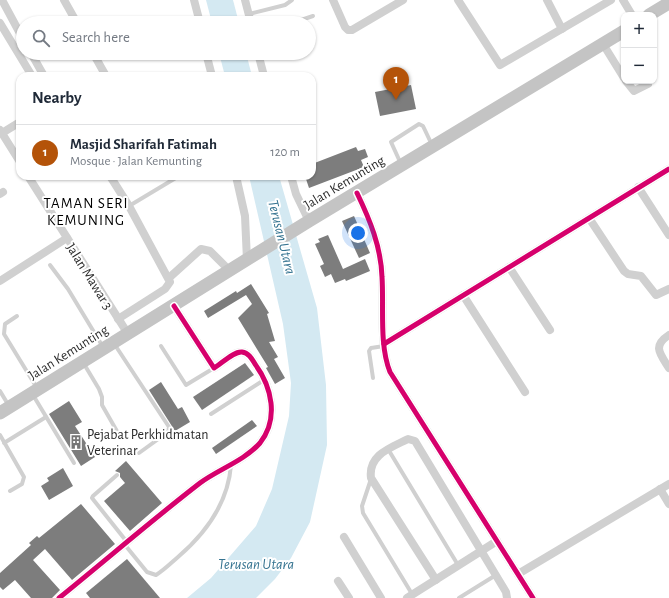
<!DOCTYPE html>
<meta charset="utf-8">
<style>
body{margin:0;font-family:"Alegreya Sans",sans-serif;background:#f2f2f3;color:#1f2937}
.controls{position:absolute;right:12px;top:12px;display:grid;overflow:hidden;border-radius:8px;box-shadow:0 1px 3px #0004}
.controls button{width:36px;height:36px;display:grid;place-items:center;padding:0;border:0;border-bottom:1px solid #e0e1e3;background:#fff;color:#1f2937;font:20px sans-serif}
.you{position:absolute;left:358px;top:233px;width:14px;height:14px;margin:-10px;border:3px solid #fff;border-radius:50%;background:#1a73e8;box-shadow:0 0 0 6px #1a73e833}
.badge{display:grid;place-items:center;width:26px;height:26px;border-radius:50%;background:#b45309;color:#fff;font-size:13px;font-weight:700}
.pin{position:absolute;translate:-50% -33px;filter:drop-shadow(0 1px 2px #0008)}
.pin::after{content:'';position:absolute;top:21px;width:14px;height:12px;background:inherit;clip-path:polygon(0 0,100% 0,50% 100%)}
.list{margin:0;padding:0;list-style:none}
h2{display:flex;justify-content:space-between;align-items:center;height:52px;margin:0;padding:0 16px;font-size:17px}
h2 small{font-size:13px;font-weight:400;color:#747a83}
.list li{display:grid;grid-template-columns:26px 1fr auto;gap:12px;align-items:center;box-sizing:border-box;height:56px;padding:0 16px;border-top:1px solid #e0e1e3}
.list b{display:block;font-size:15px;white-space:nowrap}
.list p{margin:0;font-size:13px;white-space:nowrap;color:#747a83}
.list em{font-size:13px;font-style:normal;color:#747a83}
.icon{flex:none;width:22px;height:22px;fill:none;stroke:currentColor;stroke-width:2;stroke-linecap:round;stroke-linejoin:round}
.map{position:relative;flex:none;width:669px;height:598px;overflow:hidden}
.search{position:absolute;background:#fff;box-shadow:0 1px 3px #0004;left:16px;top:16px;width:300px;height:44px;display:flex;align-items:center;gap:10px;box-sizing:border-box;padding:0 14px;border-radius:22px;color:#747a83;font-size:15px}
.panel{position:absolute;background:#fff;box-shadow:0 1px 3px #0004;left:16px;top:72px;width:300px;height:108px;border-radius:12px}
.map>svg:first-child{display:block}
.water{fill:#d4e9f2}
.building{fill:#7d7d7d}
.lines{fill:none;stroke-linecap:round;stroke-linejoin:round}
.lane{stroke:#d0d0d0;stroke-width:4}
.street{stroke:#d0d0d0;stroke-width:8}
.primary{stroke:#c4c4c4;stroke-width:13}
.cycleway-casing{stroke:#fff;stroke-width:8}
.cycleway{stroke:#d6006c;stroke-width:5}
.labels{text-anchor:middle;stroke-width:4;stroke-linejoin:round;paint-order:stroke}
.street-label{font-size:14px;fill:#2b2b2b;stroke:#fff}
.poi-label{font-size:14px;fill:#2b2b2b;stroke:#fff;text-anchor:start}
.neighbourhood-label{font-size:15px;letter-spacing:1px;fill:#000;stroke:#fff}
.water-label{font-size:15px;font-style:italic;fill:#367491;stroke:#fff}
</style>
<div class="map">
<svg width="669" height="598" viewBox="0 0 669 598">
<rect width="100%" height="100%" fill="#fff"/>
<g class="water">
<path d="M206 0H233L239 23H212Z"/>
<path d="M219 53H246L252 76H225Z"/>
<path d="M249 176H279L317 308 326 385 327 445 310 522 291 558 275 579 256 598H187L211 578 256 526 272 489 289 416 291 383 283 324Z"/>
</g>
<g class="building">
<path d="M411 85 416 109 380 116 375 92Z"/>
<path d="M356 147 358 151 365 149 368 157 361 160 364 167 309 188 305 176H312V164Z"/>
<path d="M354 216 370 253 359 258 342 221Z"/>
<path d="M328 235 343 269 365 259 370 271 346 281 345 279 335 283 331 274 325 277 320 266 324 264 315 244 320 242 318 239Z"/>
<path d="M251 284 269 313 267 314 275 341 269 342 278 357 274 359 285 378 275 384 266 368 268 367 238 318 252 304 246 295 208 318 204 311 236 291 237 293Z"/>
<path d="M245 363 254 375 202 410 193 397Z"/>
<path d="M161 382 178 409 182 407 190 422 175 431 149 390Z"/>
<path d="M69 401 82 422 75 426 95 457 81 466 49 414Z"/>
<path d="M252 420 257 426 216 454 212 448Z"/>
<path d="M126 461 162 503 130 531 104 501 125 483 120 477V473L115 471Z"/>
<path d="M63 468 73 486 49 500 41 486 49 481 47 478Z"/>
<path d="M81 504 115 544 72 580 45 549 33 560 60 590 52 598H31L15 580 3 590 0 587V573L31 545 29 543 37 536 39 538Z"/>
<path d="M127 559 160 598H90L86 593Z"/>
</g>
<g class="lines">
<g class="lane">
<path d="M249 14 285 5 292 0"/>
<path d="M292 23 313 16"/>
<path d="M401 164 391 142 419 124 423 126 432 145"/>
<path d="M129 206 179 176"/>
<path d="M50 265 68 289 103 347"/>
<path d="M17 316 5 324 4 334 37 388"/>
<path d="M115 345 169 427 168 432 139 453"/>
<path d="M161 346 186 385 214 368"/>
<path d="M84 364 99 389 102 397V405L118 433"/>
<path d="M373 378 369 351 371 348 384 346"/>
<path d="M0 391 9 406"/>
<path d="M33 395 74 463"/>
<path d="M211 414 264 380"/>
<path d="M0 435 24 477 22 484 10 491"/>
<path d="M4 443 46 417"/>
<path d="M388 449 458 565"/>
<path d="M117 475 93 496 92 498 127 542"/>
<path d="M371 479 362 506 363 513 412 594"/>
<path d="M125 545 147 572 156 575C164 570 171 563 178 557 206 533 228 504 231 465"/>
<path d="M459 598 496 575"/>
</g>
<g class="street">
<path d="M2 0 23 39"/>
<path d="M64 0 77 23"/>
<path d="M194 0 200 23"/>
<path d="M245 0 251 23"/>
<path d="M333 0 345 27 348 30H352L403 0"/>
<path d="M458 0 500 65 611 0"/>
<path d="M547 0 562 29"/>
<path d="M623 0 632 15"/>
<path d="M0 23 32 76"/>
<path d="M603 44 624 78"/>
<path d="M31 53 44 76"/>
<path d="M93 53 106 76"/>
<path d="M206 53 212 76"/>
<path d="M258 53 264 76"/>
<path d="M626 81 634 91 648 84"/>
<path d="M0 130 20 162"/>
<path d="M2 133 20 122"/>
<path d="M28 176 128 334"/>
<path d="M110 176 129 206 170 282 165 289 118 319"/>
<path d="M236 176 245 216 247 260"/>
<path d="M291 176 296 194 309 221"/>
<path d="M638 187 669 235"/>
<path d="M357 193C370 220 381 247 382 277 384 306 379 345 390 372L533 598"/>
<path d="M0 194 3 192"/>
<path d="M589 218 624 271 628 274 641 276 656 295 669 289"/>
<path d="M509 267 550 330"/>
<path d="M170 277 201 249 210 251 230 271"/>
<path d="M0 281 67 238"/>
<path d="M463 295 525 392"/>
<path d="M669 335C652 346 660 354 669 368"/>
<path d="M384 344 669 169"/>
<path d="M660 489 669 504"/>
<path d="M344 537 381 598"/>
<path d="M518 574 669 484"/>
<path d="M436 580 371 478C368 455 390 448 408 439L415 441 506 592 507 598"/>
<path d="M338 581 349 598"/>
<path d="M59 598C106 560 152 520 200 483 219 469 244 461 260 443 279 419 272 387 255 364 252 359 249 353 242 352 234 351 221 364 214 368L174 306"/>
<path d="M407 598 497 541"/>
</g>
<g class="primary">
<path d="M649 15 669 3"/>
<path d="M0 413 309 221 624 31"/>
</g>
<defs>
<g id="cycleway">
<path d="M357 193C370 220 381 247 382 277 384 306 379 345 390 372L533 598"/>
<path d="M384 344 669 169"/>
<path d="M59 598C106 560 152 520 200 483 219 469 244 461 260 443 279 419 272 387 255 364 252 359 249 353 242 352 234 351 221 364 214 368L174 306"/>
</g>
</defs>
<use href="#cycleway" class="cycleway-casing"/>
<use href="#cycleway" class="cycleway"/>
</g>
<defs>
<symbol id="building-bare" viewBox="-9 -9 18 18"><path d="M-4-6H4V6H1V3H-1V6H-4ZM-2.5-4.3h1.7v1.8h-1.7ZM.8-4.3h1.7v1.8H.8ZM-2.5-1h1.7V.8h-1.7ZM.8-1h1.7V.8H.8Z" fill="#757575" stroke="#fff" stroke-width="2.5" paint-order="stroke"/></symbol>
</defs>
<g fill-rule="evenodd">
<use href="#building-bare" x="66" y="432" width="20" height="20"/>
</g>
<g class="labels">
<g class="street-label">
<text transform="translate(344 182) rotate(-31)" y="5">Jalan Kemunting</text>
<text transform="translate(90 276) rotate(58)" y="5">Jalan Mawar 3</text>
<text transform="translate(68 352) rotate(-32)" y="5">Jalan Kemunting</text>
</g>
<g class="poi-label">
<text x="87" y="439">Pejabat Perkhidmatan<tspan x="87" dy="16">Veterinar</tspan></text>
</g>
<g class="neighbourhood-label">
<text x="86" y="208">TAMAN SERI<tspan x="86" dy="17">KEMUNING</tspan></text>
</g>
<g class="water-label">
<text transform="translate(282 237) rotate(76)" y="5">Terusan Utara</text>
<text x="256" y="569">Terusan Utara</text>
</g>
</g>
</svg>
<div class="controls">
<button>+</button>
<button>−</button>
</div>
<div class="you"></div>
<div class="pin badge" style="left:396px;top:100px">1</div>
<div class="search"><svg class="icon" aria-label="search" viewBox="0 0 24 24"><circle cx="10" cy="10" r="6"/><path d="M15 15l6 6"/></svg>Search here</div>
<section class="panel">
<h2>Nearby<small></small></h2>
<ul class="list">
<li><span class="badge">1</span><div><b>Masjid Sharifah Fatimah</b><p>Mosque · Jalan Kemunting</p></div><em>120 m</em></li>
</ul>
</section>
</div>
